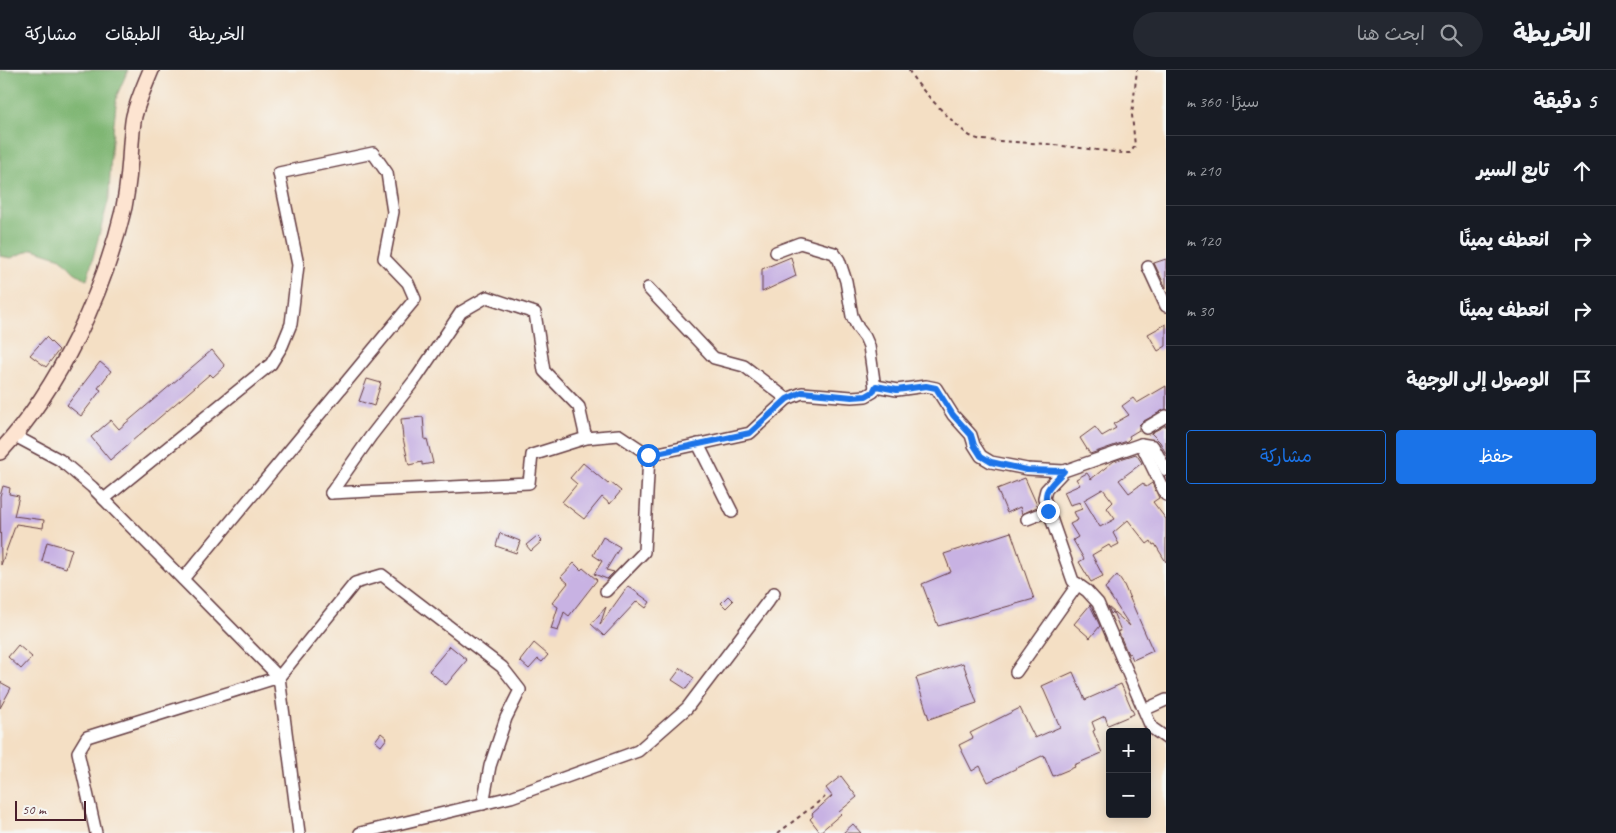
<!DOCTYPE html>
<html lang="ar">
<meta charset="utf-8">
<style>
body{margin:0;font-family:Caveat,"Playpen Sans Arabic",sans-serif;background:#242831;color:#f1f3f6;direction:rtl}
.controls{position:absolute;right:15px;bottom:15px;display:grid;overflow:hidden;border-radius:5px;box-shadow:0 2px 12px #0003}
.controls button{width:45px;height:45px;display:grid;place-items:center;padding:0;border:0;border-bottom:1px solid #363941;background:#171b24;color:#f1f3f6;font:25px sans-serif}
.scale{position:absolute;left:15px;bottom:12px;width:71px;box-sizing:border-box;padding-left:5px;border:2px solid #4a1f2b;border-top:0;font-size:14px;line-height:18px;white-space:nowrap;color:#4a1f2b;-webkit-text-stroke:4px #f6f6f2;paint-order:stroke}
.stop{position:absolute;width:15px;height:15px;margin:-11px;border:4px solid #1a73e8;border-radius:50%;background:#fff}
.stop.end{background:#1a73e8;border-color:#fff;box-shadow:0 1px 5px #0008}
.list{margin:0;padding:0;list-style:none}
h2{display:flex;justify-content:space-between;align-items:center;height:65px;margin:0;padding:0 20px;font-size:21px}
h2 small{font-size:16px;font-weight:400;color:#9ea1a6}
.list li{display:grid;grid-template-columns:32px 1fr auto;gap:15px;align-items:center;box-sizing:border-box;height:70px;padding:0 20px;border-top:1px solid #363941}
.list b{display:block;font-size:19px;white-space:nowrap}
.list em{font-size:16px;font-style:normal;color:#9ea1a6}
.actions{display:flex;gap:10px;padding:15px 20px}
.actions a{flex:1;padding:11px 0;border:1px solid #1a73e8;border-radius:5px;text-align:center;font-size:18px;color:#1a73e8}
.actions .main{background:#1a73e8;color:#fff}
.icon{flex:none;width:28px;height:28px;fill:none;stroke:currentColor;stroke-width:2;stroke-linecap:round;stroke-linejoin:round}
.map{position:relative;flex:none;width:1166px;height:763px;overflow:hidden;direction:ltr}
header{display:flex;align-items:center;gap:30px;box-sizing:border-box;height:70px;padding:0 25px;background:#171b24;border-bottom:1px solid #363941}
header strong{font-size:24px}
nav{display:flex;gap:28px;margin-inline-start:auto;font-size:18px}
.search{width:350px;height:45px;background:#242831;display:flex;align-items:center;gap:12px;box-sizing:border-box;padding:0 18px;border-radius:28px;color:#9ea1a6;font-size:19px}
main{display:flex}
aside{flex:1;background:#171b24}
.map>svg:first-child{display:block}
.forest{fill:#7fb673;stroke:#646a4f}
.building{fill:#c8b2e3;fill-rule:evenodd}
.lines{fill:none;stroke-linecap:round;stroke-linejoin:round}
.street-casing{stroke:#643c42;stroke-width:14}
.secondary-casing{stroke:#643c42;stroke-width:18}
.path{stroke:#643c42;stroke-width:2;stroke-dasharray:4 4;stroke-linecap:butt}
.street{stroke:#fff;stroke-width:11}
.secondary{stroke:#fde4d1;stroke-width:15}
.route{stroke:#1a73e8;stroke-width:6}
</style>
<header>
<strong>الخريطة</strong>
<div class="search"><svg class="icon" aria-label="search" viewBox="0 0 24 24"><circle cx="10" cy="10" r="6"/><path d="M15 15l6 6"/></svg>ابحث هنا</div>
<nav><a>الخريطة</a><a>الطبقات</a><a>مشاركة</a></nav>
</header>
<main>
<aside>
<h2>5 دقيقة<small>سيرًا · 360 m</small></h2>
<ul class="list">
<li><svg class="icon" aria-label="ahead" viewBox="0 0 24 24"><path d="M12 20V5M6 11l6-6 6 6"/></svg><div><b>تابع السير</b></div><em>210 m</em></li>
<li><svg class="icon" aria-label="right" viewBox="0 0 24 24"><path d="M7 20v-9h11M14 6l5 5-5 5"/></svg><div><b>انعطف يمينًا</b></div><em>120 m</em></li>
<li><svg class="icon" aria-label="right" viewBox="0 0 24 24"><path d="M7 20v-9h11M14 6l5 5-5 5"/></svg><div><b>انعطف يمينًا</b></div><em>30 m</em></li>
<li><svg class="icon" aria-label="arrive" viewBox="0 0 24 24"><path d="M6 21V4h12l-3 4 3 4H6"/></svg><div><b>الوصول إلى الوجهة</b></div></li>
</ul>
<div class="actions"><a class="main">حفظ</a><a>مشاركة</a></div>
</aside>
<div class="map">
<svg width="1166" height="763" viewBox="0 0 1166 763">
<rect width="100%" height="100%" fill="#f6f6f2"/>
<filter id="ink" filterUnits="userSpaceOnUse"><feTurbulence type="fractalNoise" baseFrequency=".02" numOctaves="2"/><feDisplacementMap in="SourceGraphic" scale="10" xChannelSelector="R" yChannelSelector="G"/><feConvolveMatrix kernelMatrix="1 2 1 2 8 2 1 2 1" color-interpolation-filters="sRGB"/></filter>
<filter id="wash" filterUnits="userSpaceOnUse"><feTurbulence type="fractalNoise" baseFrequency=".0096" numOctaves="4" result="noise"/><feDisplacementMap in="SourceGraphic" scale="20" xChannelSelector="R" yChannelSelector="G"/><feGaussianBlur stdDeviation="1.12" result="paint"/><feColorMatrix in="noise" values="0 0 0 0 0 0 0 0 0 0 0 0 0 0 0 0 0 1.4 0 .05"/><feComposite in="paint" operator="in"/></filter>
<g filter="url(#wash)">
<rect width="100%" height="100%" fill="#f4dfc4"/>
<path class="forest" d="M0 0H128L117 25 111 80 109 128 87 210 74 202 61 188 33 179 11 188 0 186Z"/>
<g id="blocks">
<g class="building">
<path d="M791 187 796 206 762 222V199Z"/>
<path d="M1166 189V218L1154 193Z"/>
<path d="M1166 254V276L1158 281 1148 264Z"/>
<path d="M46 267 59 280 46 297 30 285Z"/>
<path d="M212 280 225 296 213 307 210 304 110 390 91 367 111 350 119 359Z"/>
<path d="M100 292 111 301 98 318 101 320 81 346 67 335Z"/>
<path d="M367 309 381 313 374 336 359 331Z"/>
<path d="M1166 316V339L1142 352 1139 355V360L1129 366 1130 368 1127 371 1090 384 1080 368 1095 357 1102 366 1116 358 1113 354 1129 345 1122 336 1133 328 1137 333Z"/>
<path d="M423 347 425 370 427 369 433 393 422 395V392L409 395 403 368 401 349Z"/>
<path d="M1166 355V384L1160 372 1151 363Z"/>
<path d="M1136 384 1142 393 1119 410 1129 423 1143 413 1146 417 1152 413 1159 428 1153 432 1166 449V492L1155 474 1153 475 1151 471 1147 474 1128 450 1113 463 1119 474 1111 478 1109 475 1092 485 1103 506 1091 512 1079 492 1084 489 1073 470 1078 467 1070 454 1078 450 1074 442 1082 439 1080 432 1070 435 1064 422 1080 415 1076 409 1087 403 1091 409 1114 391ZM1103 419 1113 432 1107 438 1115 449 1100 457 1084 430Z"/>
<path d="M583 393 608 414 610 412 621 421 610 434 602 427 584 449 562 432 577 414 570 408Z"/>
<path d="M1025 408 1037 435H1038L1039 436 1022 444 1020 437 1007 443 997 419Z"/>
<path d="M3 416 10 418 9 424 19 426 14 446 44 450 43 458 16 454 1 495 0 426Z"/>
<path d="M1011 462 1034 529 938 556 922 514 951 502 944 484Z"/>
<path d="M500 463 520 471 516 483 496 476Z"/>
<path d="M537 466 542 471 531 481 526 475Z"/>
<path d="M603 467 620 477 606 500 614 502 607 509 594 504 602 491 593 485Z"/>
<path d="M47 472 72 479 66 498 42 491Z"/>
<path d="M574 493 581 500 583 498 597 510 569 546 564 542 558 561 551 559 558 537 552 533 568 513 561 507Z"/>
<path d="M1117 505 1124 515 1153 581 1133 590 1130 583 1128 584 1118 561H1121L1113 542 1111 544 1108 537 1130 556 1105 518Z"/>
<path d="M628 516 650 532 646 538 637 531 604 566 591 554 606 537 600 555Z"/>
<path d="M728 526 733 531 726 538 721 533Z"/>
<path d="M1090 535 1100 556 1090 568 1074 554Z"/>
<path d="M534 573 548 585 542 592 538 589 529 599 520 591Z"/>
<path d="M18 575 32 587 21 599 8 587Z"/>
<path d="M450 576 467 590 446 615 429 601Z"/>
<path d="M963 593 977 633 929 649 916 608Z"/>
<path d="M681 598 694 608 686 619 672 610Z"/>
<path d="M1073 602 1085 630 1121 614 1134 644 1108 655 1105 646 1092 652 1095 660 1093 661 1102 683 1074 695 1075 697 1053 706 1044 685 988 712 980 696 972 701 959 675 973 668 970 663 1020 638 1035 668 1060 657 1042 616Z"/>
<path d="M0 612 11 618 0 638Z"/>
<path d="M381 663 387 668 381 676 375 671Z"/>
<path d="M841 706 857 727 839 742 841 744 820 762 810 749 813 746 812 744 832 726 826 718Z"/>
<path d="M853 754 861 763H843Z"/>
</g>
</g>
</g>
<g filter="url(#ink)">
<use href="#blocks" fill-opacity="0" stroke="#643c42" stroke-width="1"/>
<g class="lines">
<defs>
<g id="street">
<path d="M776 182 800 173 834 183 839 190 846 211 852 246 858 258 865 267 869 276 875 318"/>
<path d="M1148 197 1166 236"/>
<path d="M648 218 714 288 744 296 787 329"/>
<path d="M1146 358 1166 346"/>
<path d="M15 366 60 390 92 417 279 607 299 763"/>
<path d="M698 374 732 442"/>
<path d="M1141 374 1166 425"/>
<path d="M1166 400 1153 376 1141 374 1064 401 1046 420 1044 428 1073 511 1087 521 1098 533 1149 652 1152 658 1166 668"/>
<path d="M331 423 529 413 532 385 586 368 619 365 649 385 750 363 787 329 802 323 852 327 866 326 873 322 876 316 897 320 926 316 936 318 953 345 971 365 974 375 981 386 991 392 1027 399 1064 401"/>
<path d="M331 423 371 366 417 307 461 242 487 227 535 243 544 301 579 337 586 368"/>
<path d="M104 429 271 294 282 276 291 254 298 195 279 103 373 83 387 103 393 142 384 188 408 213 415 229 183 509"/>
<path d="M1027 449 1048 441"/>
<path d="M606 521 644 482 649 385"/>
<path d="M1016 602 1078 514"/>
<path d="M1144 640 1166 630"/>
<path d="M96 763 78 682 87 667 279 607 355 513 382 505 502 597 520 620 506 648 490 696 483 734"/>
<path d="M360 763 511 727 638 681 687 638 774 523"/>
</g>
<path id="secondary" d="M0 382C60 317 104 222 124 137 128 116 130 94 131 73 132 64 132 55 134 46 138 30 145 15 151 0"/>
</defs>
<use href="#street" class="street-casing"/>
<use href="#secondary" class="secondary-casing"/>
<g class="path">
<path d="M909 0C912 12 959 59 970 66 974 68 978 69 981 70L1046 74 1123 83H1130L1135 76 1132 45 1137 0"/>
<path d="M778 763 825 727"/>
</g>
<use href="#street" class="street"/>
<use href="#secondary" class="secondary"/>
</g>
</g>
<g class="lines" filter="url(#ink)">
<path class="route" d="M648 385 750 363 787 329 802 322 852 327 866 326 873 322 876 316 897 320 926 316 936 318 953 345 971 365 974 375 981 386 991 392 1027 400 1064 401C1049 418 1042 418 1048 441"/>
</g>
</svg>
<div class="controls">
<button>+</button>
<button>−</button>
</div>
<div class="scale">50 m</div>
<div class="stop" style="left:648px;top:385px"></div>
<div class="stop end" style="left:1048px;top:441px"></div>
</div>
</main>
